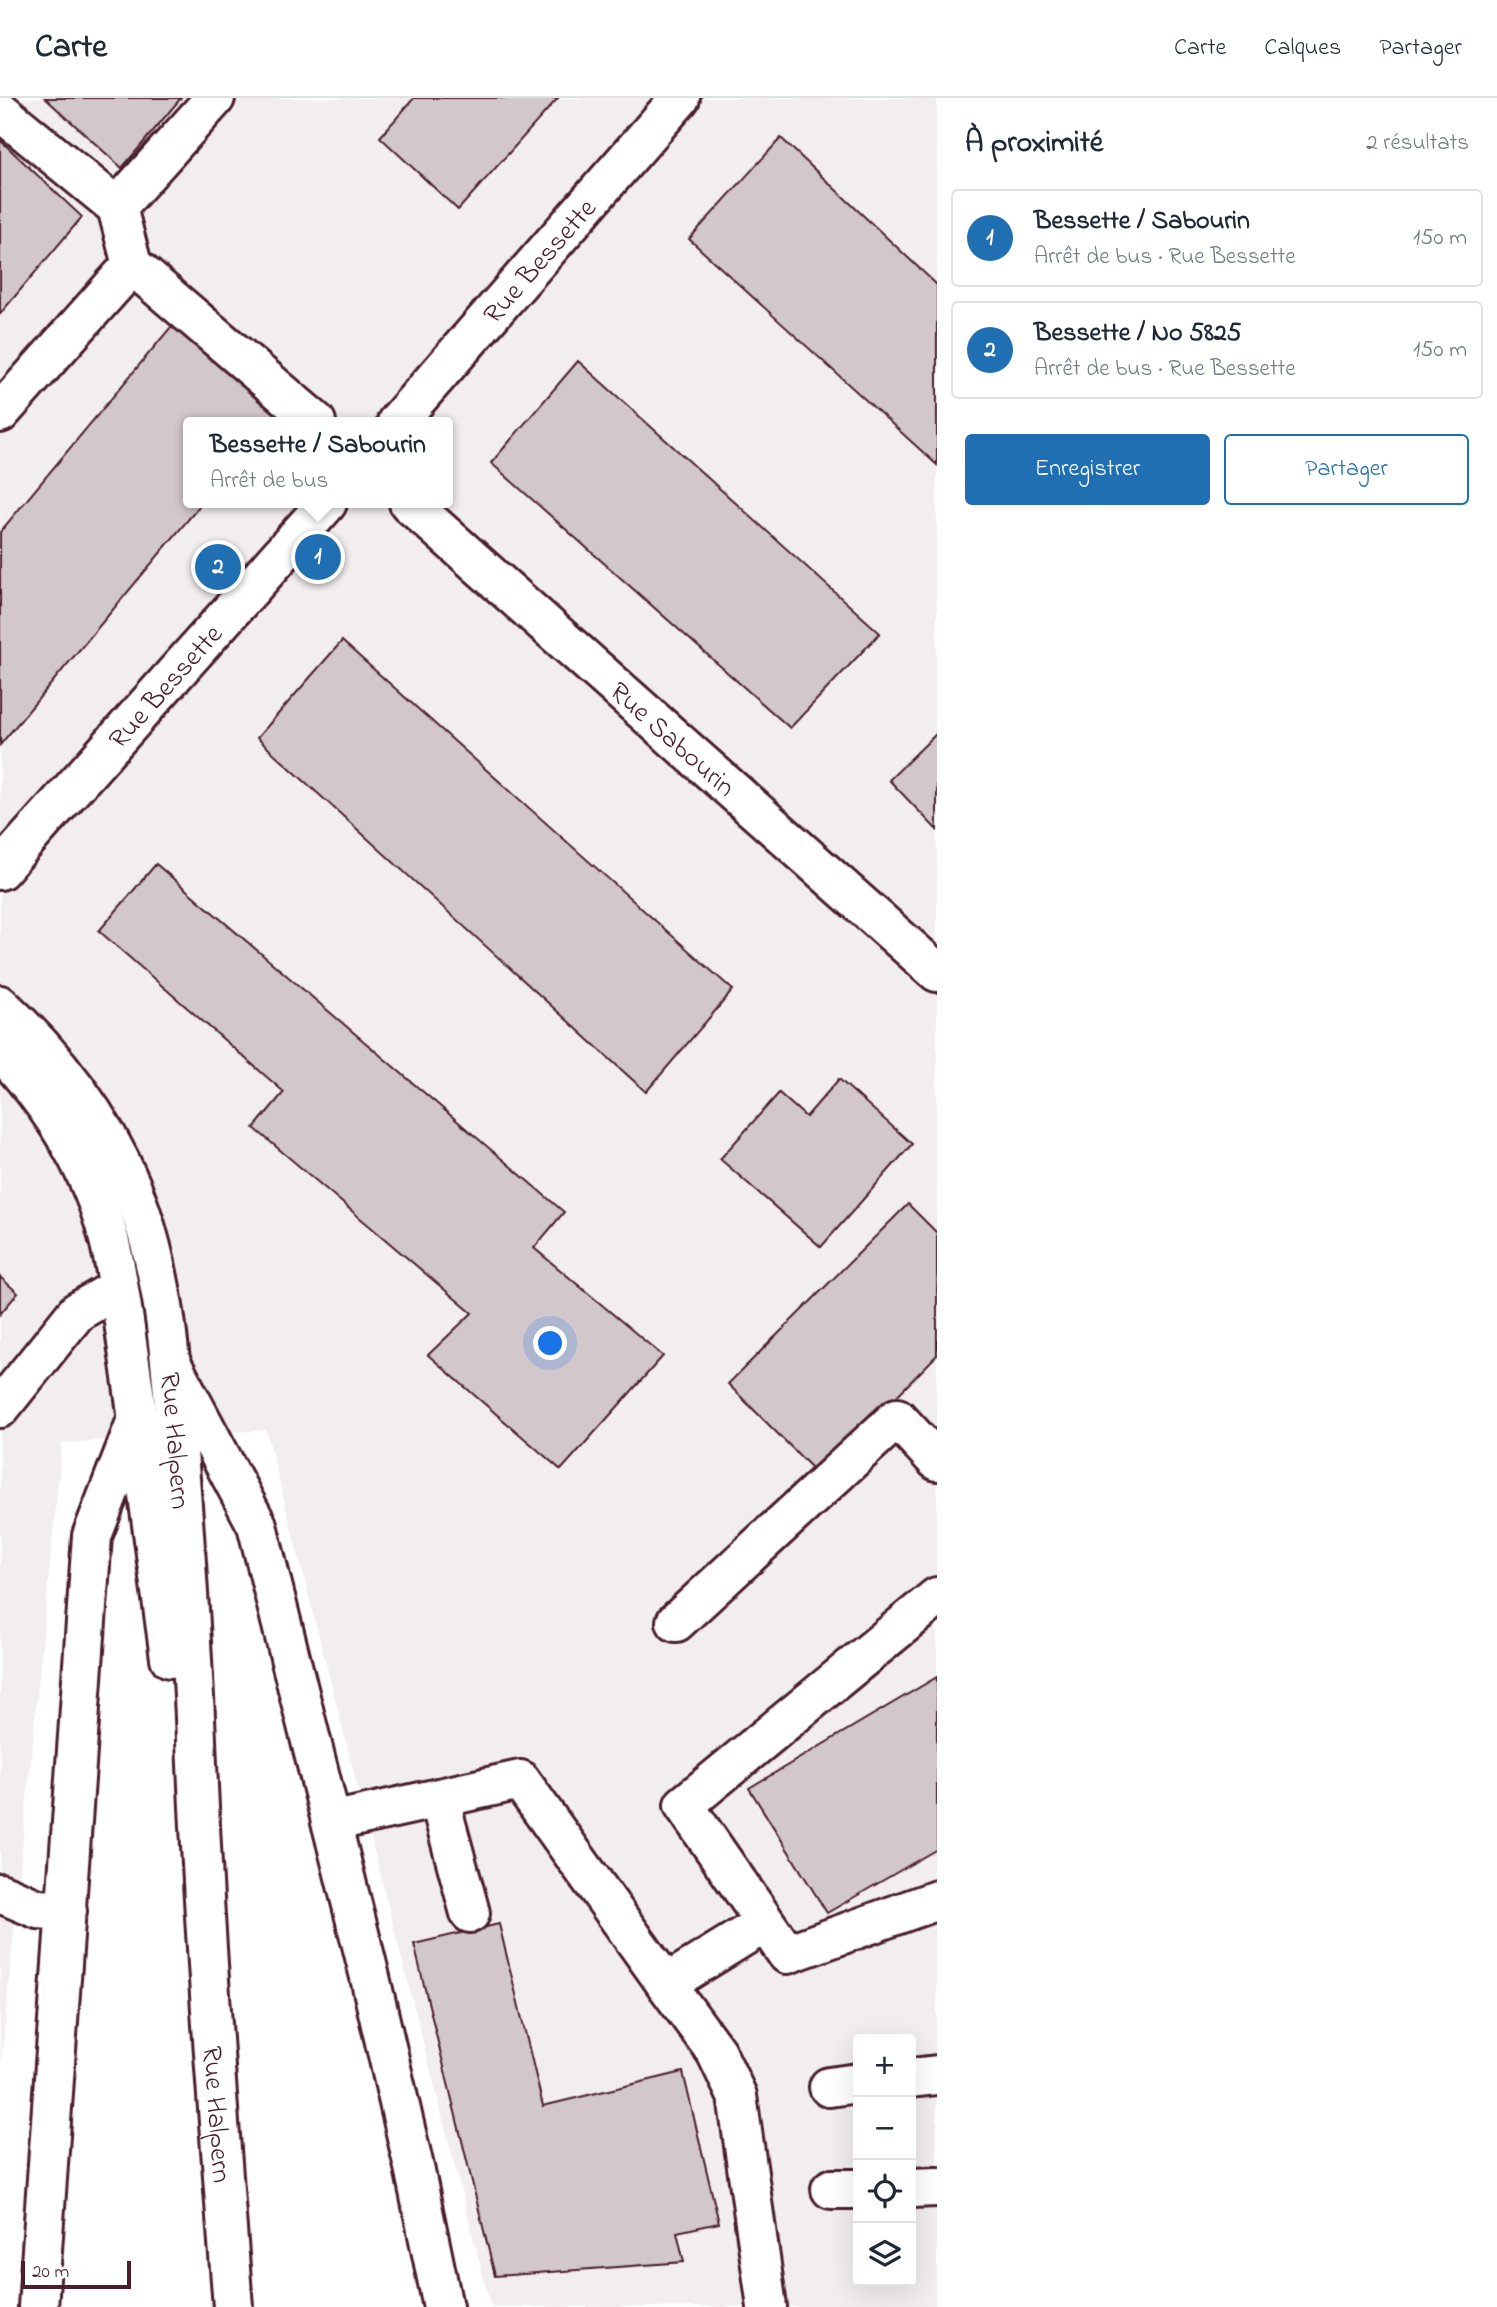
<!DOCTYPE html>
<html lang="fr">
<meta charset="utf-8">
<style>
body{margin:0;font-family:"Indie Flower",sans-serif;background:#f2f2f3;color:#1f2937}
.controls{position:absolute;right:21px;bottom:21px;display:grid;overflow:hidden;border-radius:7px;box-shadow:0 7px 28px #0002}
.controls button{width:63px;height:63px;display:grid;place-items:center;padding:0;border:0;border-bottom:2px solid #e0e1e3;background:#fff;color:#1f2937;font:35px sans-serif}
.scale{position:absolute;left:21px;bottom:18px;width:110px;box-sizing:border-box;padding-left:7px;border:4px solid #4a1f2b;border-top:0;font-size:19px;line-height:24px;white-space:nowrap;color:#4a1f2b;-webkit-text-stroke:5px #fff;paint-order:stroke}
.you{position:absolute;left:551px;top:1246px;width:24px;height:24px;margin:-18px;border:5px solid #fff;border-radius:50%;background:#1a73e8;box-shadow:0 0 0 10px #1a73e833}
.badge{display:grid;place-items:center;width:46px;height:46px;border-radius:50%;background:#1f6fb2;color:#fff;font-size:23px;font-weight:700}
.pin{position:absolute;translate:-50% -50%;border:4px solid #fff;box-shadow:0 2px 7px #0006}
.popup{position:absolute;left:183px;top:319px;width:270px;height:91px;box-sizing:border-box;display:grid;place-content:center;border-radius:7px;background:#fff;filter:drop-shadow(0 2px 5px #0005);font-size:23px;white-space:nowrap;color:#747a83}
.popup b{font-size:26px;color:#1f2937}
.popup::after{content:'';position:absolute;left:50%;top:100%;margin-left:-14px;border:14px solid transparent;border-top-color:#fff}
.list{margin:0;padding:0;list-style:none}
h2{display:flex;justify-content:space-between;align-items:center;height:91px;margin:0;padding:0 28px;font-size:30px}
h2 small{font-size:23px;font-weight:400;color:#747a83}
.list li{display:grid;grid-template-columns:46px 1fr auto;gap:21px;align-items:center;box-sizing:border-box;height:98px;margin:0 14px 14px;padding:0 14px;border:2px solid #e0e1e3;border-radius:7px}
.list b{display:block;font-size:26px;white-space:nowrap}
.list p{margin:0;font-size:23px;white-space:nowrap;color:#747a83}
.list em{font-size:23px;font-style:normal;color:#747a83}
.actions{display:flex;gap:14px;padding:21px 28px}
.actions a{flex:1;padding:16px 0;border:2px solid #1f6fb2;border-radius:7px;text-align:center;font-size:24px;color:#1f6fb2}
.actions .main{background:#1f6fb2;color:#fff}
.icon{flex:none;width:38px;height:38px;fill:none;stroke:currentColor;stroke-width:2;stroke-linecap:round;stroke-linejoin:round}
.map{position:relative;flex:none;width:937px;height:2209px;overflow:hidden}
header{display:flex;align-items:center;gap:42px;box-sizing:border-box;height:98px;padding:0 35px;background:#fff;border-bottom:2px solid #e0e1e3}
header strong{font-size:33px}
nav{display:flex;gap:38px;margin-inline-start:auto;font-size:24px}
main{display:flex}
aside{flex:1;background:#fff}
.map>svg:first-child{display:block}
.built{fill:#f2eeef;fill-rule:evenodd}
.building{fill:#d2c7cb;stroke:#4a1f2b;stroke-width:2}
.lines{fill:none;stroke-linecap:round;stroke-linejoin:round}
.minor-casing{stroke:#4a1f2b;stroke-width:44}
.major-casing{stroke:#4a1f2b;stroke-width:44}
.minor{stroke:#fff;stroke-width:38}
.major{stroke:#fff;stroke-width:38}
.labels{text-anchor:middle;stroke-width:6;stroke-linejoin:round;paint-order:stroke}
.street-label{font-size:28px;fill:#4a1f2b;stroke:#fff}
</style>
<header>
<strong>Carte</strong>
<nav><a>Carte</a><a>Calques</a><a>Partager</a></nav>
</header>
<main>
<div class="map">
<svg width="937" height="2209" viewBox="0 0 937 2209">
<rect width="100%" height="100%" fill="#fff"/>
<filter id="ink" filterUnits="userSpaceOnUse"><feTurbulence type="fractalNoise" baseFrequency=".0143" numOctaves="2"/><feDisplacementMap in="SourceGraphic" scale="14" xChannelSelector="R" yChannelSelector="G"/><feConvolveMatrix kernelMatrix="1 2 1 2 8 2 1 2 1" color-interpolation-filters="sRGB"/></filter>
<g filter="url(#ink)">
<path class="built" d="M0 0H937V2209H491L266 1332 62 1345 0 1976ZM188 324H448V405H188ZM858 1941H911V2183H858Z"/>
<g class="building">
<path d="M45 0H181L122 70Z"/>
<path d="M414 0H558L458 112 380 39Z"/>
<path d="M781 40 937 187V367L689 141Z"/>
<path d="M0 42 82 119 0 216Z"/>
<path d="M170 230 192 233 278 314 270 324H188V405H202L0 647V434Z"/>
<path d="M578 263 880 535 790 630 491 365Z"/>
<path d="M342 543 733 892 646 994 257 640Z"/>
<path d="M937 635V732L889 682Z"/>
<path d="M156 766 564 1114 534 1150 663 1258 561 1372 428 1257 472 1215 254 1030 284 994 99 833Z"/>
<path d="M839 981 912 1046 821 1149 720 1061 779 995 806 1019Z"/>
<path d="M908 1106 937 1135V1257L819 1377 728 1286Z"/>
<path d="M0 1179 18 1195 0 1216Z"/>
<path d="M937 1579V1751L827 1815 749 1690Z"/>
<path d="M499 1826 543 2008 683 1974 719 2125 677 2134 684 2164 495 2178 414 1846Z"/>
</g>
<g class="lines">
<defs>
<g id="minor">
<path d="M0 13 117 109 215 0"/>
<path d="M117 109 132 167 316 324"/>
<path d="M0 315 132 167"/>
<path id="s1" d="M397 324 680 0"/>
<path id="s2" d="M409 405 937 874"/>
<path id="s3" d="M0 772 327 405"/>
<path id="s4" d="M0 907C62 964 113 1032 140 1112 167 1190 171 1273 178 1354 186 1458 193 1562 197 1666 205 1847 219 2028 233 2209"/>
<path d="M0 952C39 994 72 1040 93 1093 116 1147 121 1207 130 1265 144 1363 157 1461 170 1560"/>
<path d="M0 1310 77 1214 118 1190"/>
<path d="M937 1499 684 1707 787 1856 937 1802"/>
<path d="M676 1524 897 1320 937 1363"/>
<path d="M439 1700 470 1815"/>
<path d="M331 1724 520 1682 666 1886 765 1825"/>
<path d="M0 1795 38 1811 67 1813"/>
<path d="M666 1886 716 1954 737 1998 767 2209"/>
<path d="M911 1980 937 1977"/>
<path d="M829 1989 858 1985"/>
<path d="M911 2090 937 2089"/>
<path d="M831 2091H858"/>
</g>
<g id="major">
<path d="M171 1265 257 1427 369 1875 414 2069 443 2209"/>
<path d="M38 2209 92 1438 138 1319"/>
</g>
</defs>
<use href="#minor" class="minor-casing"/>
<use href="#major" class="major-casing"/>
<use href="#minor" class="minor"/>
<use href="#major" class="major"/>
</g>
</g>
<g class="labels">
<g class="street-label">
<text dy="10" stroke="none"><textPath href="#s1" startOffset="215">Rue Bessette</textPath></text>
<text dy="10" stroke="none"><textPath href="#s3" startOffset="247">Rue Bessette</textPath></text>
<text dy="10" stroke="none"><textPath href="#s2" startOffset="354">Rue Sabourin</textPath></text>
<text dy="10" stroke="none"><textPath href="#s4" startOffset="485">Rue Halpern</textPath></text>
<text dy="10" stroke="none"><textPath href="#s4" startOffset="1160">Rue Halpern</textPath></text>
</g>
</g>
</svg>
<div class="controls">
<button>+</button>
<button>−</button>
<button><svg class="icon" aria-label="locate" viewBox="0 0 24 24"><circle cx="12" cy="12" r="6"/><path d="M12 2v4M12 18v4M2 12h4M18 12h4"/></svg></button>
<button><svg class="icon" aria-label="layers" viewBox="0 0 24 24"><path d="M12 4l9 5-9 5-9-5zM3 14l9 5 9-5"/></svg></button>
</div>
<div class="scale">20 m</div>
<div class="you"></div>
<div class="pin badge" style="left:318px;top:459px">1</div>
<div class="popup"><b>Bessette / Sabourin</b>Arrêt de bus</div>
<div class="pin badge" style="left:218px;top:469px">2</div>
</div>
<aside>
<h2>À proximité<small>2 résultats</small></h2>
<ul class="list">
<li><span class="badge">1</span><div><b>Bessette / Sabourin</b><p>Arrêt de bus · Rue Bessette</p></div><em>150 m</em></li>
<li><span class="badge">2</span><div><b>Bessette / No 5825</b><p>Arrêt de bus · Rue Bessette</p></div><em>150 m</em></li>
</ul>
<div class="actions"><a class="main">Enregistrer</a><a>Partager</a></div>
</aside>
</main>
